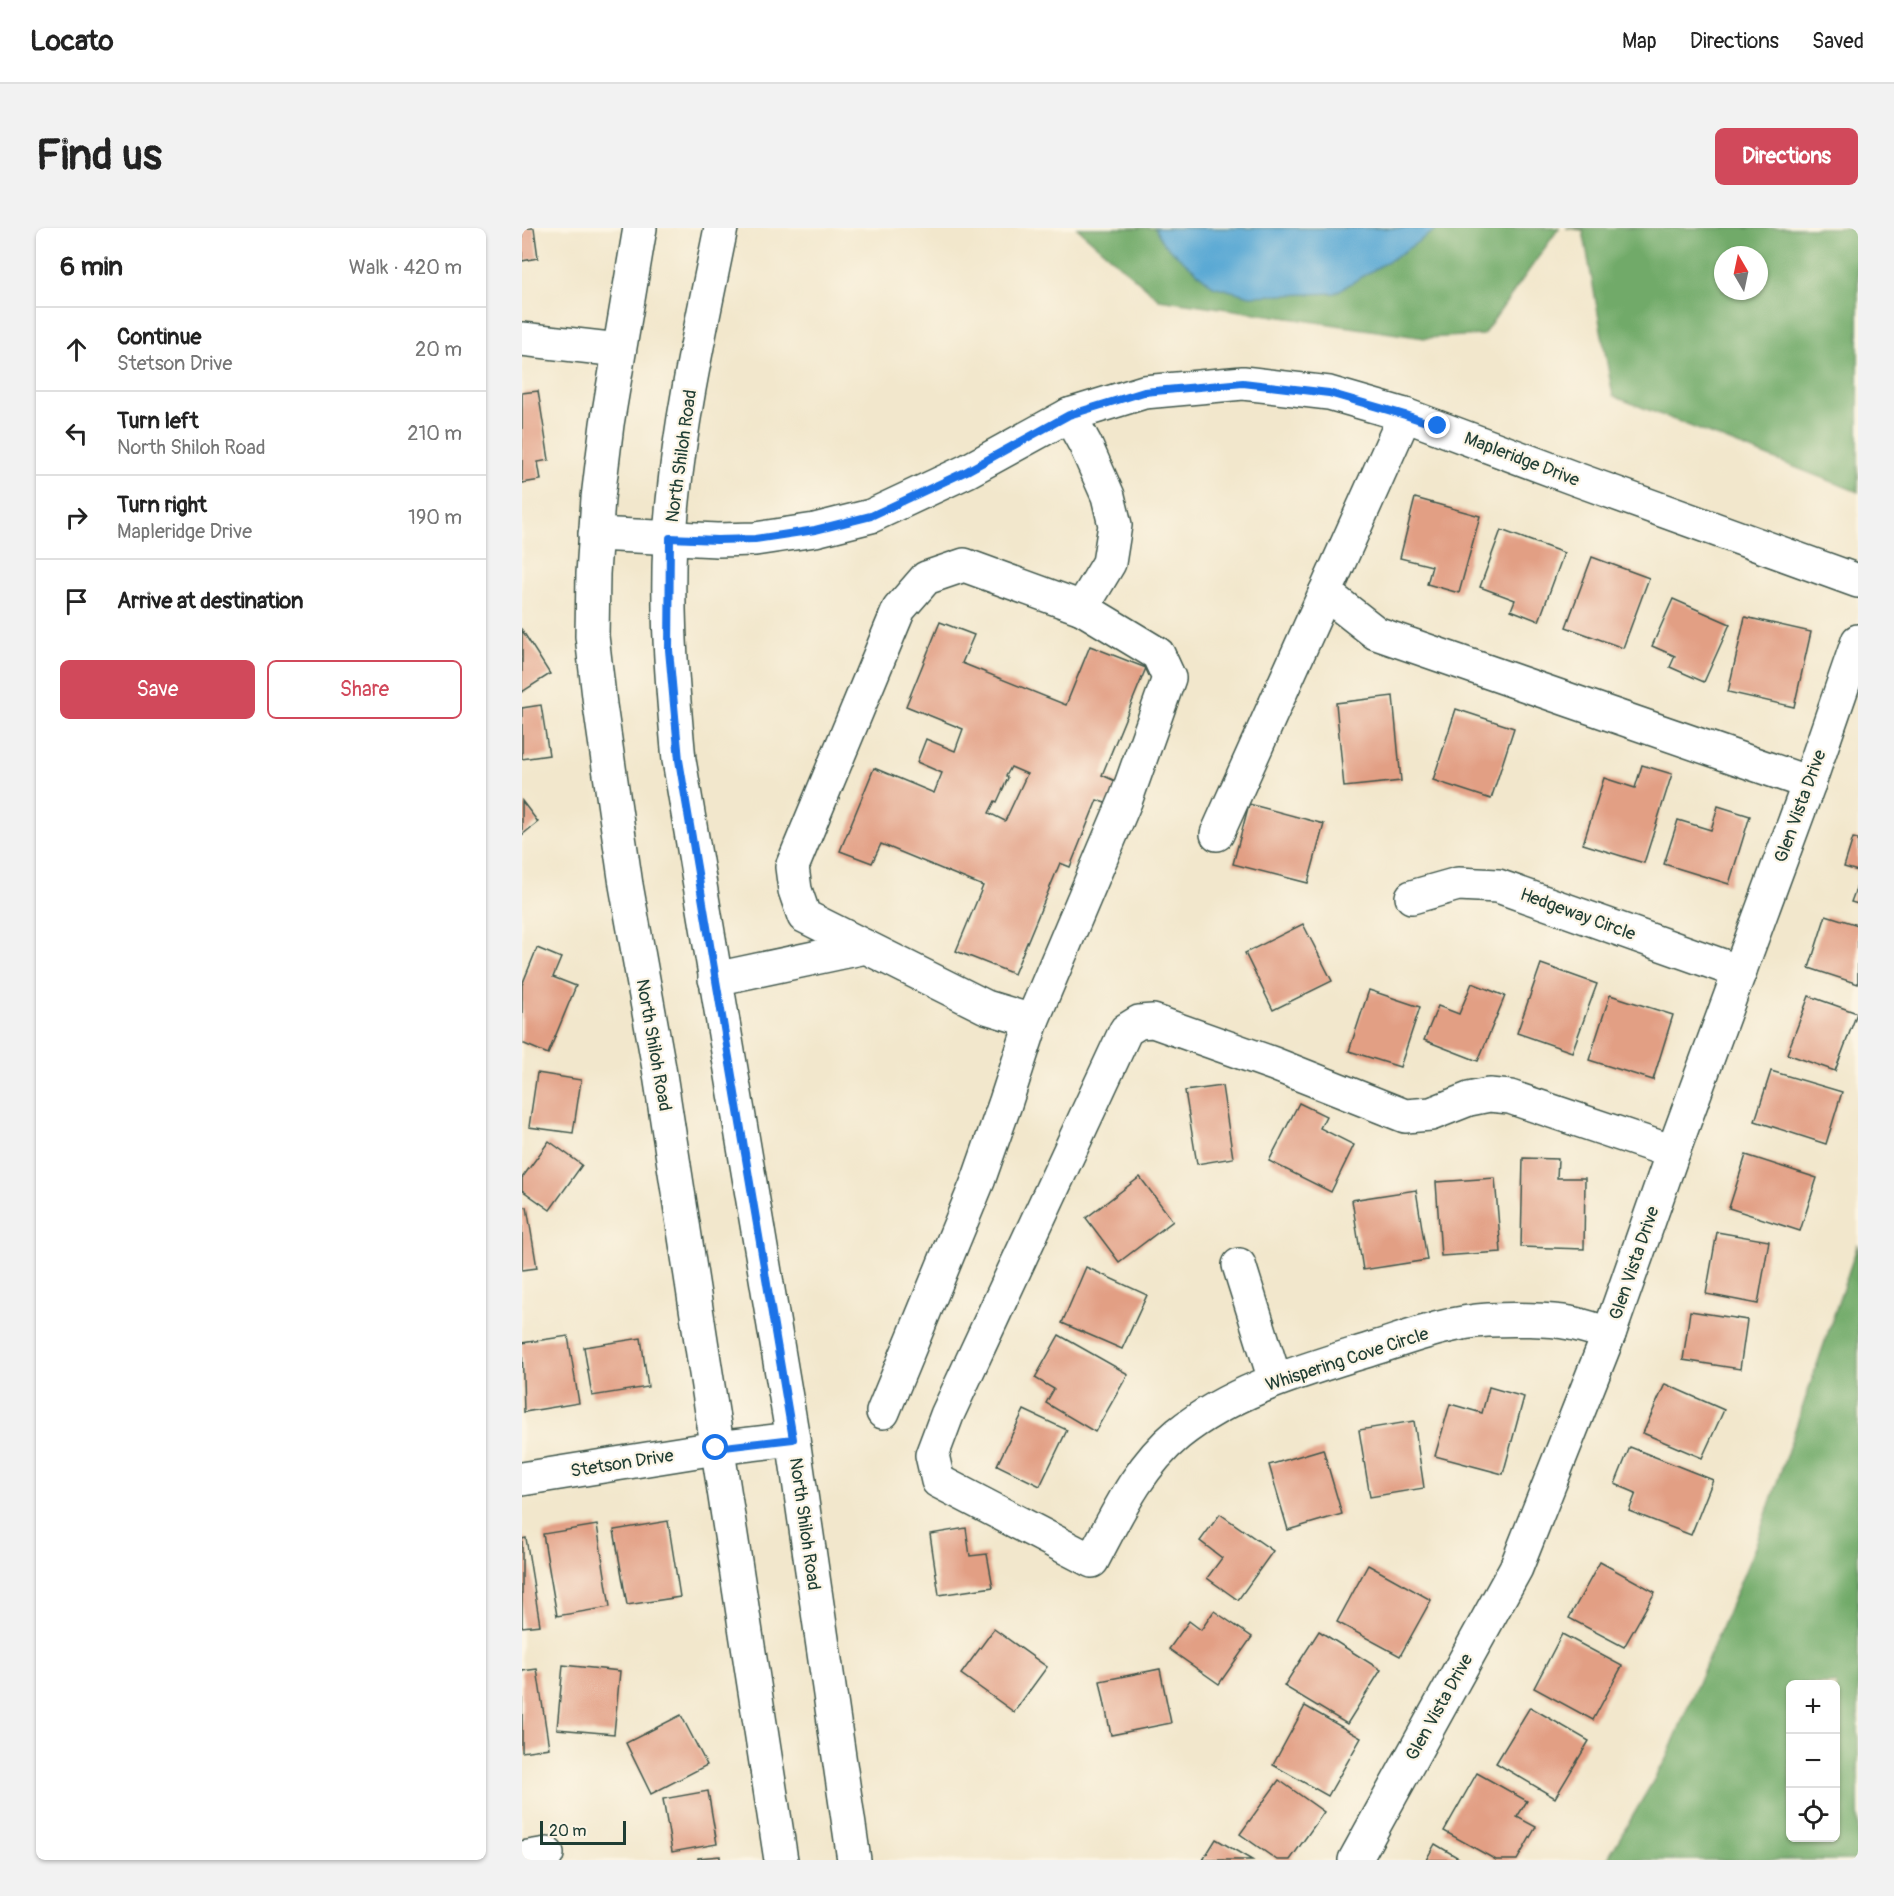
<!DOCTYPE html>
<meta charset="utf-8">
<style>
body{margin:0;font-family:Pangolin,sans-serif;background:#f2f2f2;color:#222}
.controls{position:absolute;right:18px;bottom:18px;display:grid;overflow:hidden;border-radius:9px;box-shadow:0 2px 4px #0004}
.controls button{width:54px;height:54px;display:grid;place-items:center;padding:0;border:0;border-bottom:2px solid #e0e0e0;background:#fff;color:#222;font:30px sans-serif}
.compass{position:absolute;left:1192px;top:18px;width:54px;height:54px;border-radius:50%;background:#fff;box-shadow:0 2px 4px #0004;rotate:351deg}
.scale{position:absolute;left:18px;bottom:15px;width:86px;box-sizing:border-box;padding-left:6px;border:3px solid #1f3d34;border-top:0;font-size:16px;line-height:21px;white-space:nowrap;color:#1f3d34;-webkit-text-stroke:4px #fcf5e5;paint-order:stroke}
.stop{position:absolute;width:18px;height:18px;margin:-14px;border:4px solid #1a73e8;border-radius:50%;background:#fff}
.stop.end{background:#1a73e8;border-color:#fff;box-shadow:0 2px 6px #0008}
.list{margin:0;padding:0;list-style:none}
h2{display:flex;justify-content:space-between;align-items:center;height:78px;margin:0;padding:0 24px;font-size:26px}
h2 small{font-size:20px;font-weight:400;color:#767676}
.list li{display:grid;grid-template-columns:39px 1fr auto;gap:18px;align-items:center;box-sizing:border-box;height:84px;padding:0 24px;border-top:2px solid #e0e0e0}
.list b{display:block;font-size:22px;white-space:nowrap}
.list p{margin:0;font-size:20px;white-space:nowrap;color:#767676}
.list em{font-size:20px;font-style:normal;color:#767676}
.actions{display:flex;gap:12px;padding:18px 24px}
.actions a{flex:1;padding:14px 0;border:2px solid #d1495b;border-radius:9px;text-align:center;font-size:21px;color:#d1495b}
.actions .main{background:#d1495b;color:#fff}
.icon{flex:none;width:33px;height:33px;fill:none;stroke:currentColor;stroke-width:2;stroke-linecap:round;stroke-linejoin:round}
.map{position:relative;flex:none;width:1336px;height:1632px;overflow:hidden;border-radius:9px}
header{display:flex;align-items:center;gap:36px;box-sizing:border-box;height:84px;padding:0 30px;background:#fff;border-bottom:2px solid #e0e0e0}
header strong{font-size:28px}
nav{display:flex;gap:33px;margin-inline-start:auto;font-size:21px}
.intro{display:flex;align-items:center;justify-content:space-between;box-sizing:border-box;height:144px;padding:0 36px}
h1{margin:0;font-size:42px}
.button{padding:15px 27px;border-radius:9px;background:#d1495b;color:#fff;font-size:21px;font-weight:700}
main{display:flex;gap:36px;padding:0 36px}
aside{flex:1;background:#fff;border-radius:9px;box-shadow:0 2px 4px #0004}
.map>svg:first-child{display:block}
.forest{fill:#71aa69;stroke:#48744e;stroke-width:1.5;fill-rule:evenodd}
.water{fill:#5aa9d4;stroke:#3c7384;stroke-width:1.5}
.building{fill:#e29f84;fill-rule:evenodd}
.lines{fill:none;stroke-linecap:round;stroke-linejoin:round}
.minor-casing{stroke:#3f564b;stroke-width:36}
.major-casing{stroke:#3f564b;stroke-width:36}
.minor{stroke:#fff;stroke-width:33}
.major{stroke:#fff;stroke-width:33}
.route{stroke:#1a73e8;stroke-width:8}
.labels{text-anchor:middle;stroke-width:4.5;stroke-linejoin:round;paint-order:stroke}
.street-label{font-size:18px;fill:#1f3d34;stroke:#fcf5e5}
</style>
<header>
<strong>Locato</strong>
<nav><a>Map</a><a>Directions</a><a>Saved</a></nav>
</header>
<div class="intro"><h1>Find us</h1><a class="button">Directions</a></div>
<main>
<aside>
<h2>6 min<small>Walk · 420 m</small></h2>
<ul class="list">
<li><svg class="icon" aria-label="ahead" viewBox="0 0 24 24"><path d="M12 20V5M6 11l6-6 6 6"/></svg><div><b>Continue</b><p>Stetson Drive</p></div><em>20 m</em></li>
<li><svg class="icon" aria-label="left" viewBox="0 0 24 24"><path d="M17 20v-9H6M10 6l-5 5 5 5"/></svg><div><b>Turn left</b><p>North Shiloh Road</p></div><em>210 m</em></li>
<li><svg class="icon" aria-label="right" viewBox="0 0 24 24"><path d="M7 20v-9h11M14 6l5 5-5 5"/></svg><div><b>Turn right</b><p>Mapleridge Drive</p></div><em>190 m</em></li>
<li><svg class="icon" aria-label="arrive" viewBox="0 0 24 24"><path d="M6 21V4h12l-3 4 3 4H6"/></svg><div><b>Arrive at destination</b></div></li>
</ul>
<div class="actions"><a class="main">Save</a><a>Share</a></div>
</aside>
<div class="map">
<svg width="1336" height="1632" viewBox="0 0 1336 1632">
<rect width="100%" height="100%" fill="#fcf5e5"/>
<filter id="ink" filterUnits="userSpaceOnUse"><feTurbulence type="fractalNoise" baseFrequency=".0167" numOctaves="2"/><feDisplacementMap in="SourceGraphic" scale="12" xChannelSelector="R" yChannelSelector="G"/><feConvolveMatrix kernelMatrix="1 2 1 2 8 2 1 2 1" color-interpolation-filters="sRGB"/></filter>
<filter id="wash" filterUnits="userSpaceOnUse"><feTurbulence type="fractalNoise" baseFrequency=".008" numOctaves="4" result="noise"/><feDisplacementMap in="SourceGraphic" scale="24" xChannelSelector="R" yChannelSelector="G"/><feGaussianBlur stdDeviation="1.35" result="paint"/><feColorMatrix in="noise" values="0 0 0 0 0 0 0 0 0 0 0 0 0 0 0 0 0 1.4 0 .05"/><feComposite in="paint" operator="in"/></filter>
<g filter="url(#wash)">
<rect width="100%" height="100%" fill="#f2e7cc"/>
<g class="forest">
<path d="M555 0H1037L961 107 903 110 637 71Z"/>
<path d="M1044 0H1336V264L1091 168 1061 2ZM1201 27H1237V63H1201Z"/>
<path d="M1336 1016V1632H1085L1144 1531 1233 1319ZM1314 1456V1610H1268V1456Z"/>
</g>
<path class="water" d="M633 0H916L878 26 813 65 728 68 691 58 641 15Z"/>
<g id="blocks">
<g class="building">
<path d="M0 0H12L16 30 0 33Z"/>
<path d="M16 163 27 232 16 234 19 252 0 255V165Z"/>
<path d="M893 270 958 288 937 365 905 356 910 338 878 330Z"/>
<path d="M979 302 1042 325 1017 393 989 382 993 372 958 359Z"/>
<path d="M1070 329 1127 350 1101 420 1044 399Z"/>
<path d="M1151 371 1208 396 1182 454 1148 439 1153 428 1130 418Z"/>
<path d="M1223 389 1289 404 1272 479 1206 464Z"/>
<path d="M418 394 452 407 440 435 544 477 568 418 624 440 580 547 600 556 591 578 575 572 548 639 538 635 492 746 434 723 461 658 359 616 350 635 318 623 352 540 412 565 420 545 395 534 404 511 433 523 441 501 384 478ZM489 539 505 546 483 593 467 585 473 573 475 574 486 550 484 548Z"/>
<path d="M0 402 28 446 0 464Z"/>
<path d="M871 468 879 553 822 559 814 475Z"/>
<path d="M19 477 27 527 0 531V480Z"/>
<path d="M934 481 992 500 969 571 911 552Z"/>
<path d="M1120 537 1150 546 1122 635 1061 616 1082 550 1113 560Z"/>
<path d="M0 573 16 594 0 607Z"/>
<path d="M727 576 802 596 786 655 711 636Z"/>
<path d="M1196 578 1228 588 1207 656 1142 636 1156 592 1189 602Z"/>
<path d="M1331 610 1336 611V643L1322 639Z"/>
<path d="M1336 655V676L1329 674Z"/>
<path d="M1304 687 1336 697V756L1287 740Z"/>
<path d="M781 696 810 753 751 782 723 725Z"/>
<path d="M15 720 39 730 31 749 54 758 26 826 0 815V757Z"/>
<path d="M1019 736 1075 756 1050 824 995 805Z"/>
<path d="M950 755 983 768 956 833 902 812 916 778 937 786Z"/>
<path d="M847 762 898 779 878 839 827 823Z"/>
<path d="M1088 767 1151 787 1131 852 1067 832Z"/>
<path d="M1287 768 1335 785 1313 843 1265 826Z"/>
<path d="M1249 843 1320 864 1304 916 1233 893Z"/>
<path d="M15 845 59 852 51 905 7 899Z"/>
<path d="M700 858 711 930 675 936 663 863Z"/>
<path d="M777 875 804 888 798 900 832 917 809 964 747 933Z"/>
<path d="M27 913 60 937 28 982 0 962V950Z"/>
<path d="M1224 927 1295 950 1278 1003 1207 980Z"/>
<path d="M1001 930 1036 931 1035 950H1063L1062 1021 999 1019Z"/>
<path d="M618 949 651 993 597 1034 564 990Z"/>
<path d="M973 950 979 1024 919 1028 914 954Z"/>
<path d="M894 962 905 1032 841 1042 830 972Z"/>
<path d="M5 979 15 1040 0 1042V980Z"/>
<path d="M1195 1004 1247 1013 1236 1076 1184 1066Z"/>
<path d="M564 1039 625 1067 600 1121 540 1095Z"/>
<path d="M1168 1083 1225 1092 1218 1141 1161 1132Z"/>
<path d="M537 1107 606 1146 573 1204 524 1175 532 1161 513 1150Z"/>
<path d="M46 1108 57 1175 2 1184 0 1115Z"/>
<path d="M119 1110 126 1159 70 1168 62 1119Z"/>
<path d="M1143 1156 1202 1182 1180 1230 1121 1205Z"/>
<path d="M967 1159 1002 1169 981 1246 913 1228 928 1176 960 1185Z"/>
<path d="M502 1182 545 1202 518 1258 475 1237Z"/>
<path d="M892 1193 902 1260 848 1269 837 1202Z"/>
<path d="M1108 1219 1191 1252 1169 1307 1107 1283 1114 1265 1093 1256Z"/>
<path d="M801 1221 820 1286 766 1302 747 1237Z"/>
<path d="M698 1286 751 1323 716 1372 685 1350 700 1330 678 1313Z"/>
<path d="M146 1293 158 1369 105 1377 92 1302Z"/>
<path d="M75 1297 88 1379 35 1388 21 1306Z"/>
<path d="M444 1300 448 1328 465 1326 471 1359 417 1367 408 1306Z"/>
<path d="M4 1310 18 1397 0 1399V1311Z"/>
<path d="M1078 1334 1133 1364 1102 1419 1047 1390Z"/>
<path d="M846 1337 909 1372 878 1428 815 1394Z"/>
<path d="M692 1383 730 1409 697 1456 647 1421 667 1393 679 1402Z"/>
<path d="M472 1401 525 1439 492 1484 439 1446Z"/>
<path d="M797 1403 859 1442 825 1496 762 1458Z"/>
<path d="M1040 1406 1100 1438 1071 1492 1012 1460Z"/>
<path d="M41 1437 98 1443 92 1506 35 1501Z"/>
<path d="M15 1441 27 1520 0 1524V1443Z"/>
<path d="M638 1441 649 1495 589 1507 578 1453Z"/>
<path d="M783 1478 839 1510 806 1568 751 1537Z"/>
<path d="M1008 1479 1067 1513 1033 1570 974 1535Z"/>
<path d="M159 1487 185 1537 129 1566 104 1515Z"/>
<path d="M955 1545 1005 1573 995 1589 1014 1599 995 1632H974L922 1603Z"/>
<path d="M757 1552 802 1584 768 1632H755L718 1606Z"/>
<path d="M186 1563 195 1616 150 1624 141 1571Z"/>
<path d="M694 1611 730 1632H681Z"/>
<path d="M913 1616 940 1632H904Z"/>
<path d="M198 1628V1632H176V1630Z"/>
</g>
</g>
</g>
<g filter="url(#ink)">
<use href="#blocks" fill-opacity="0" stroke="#3f564b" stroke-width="1.5"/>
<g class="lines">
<defs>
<g id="minor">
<path d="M0 111 97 122"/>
<path d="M73 306 195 312 233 311 293 302 349 288 445 243 547 187 622 164 721 155 807 165 883 187 1054 251 1336 353"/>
<path d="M803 365 854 405 1287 555"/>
<path d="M695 606 883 187"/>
<path d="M890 669 936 656 976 658 1218 744"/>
<path d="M344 719 282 688 273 662 270 639 377 381 404 350 442 337 560 380"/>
<path d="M193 751 344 719 464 779 510 793 604 571 647 450 636 426 560 380 587 335 593 297 586 268 563 216 547 187"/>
<path d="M717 1037 753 1152"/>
<path d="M1087 1106C1074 1102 1061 1097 1048 1095 1027 1091 988 1091 966 1092 928 1094 891 1108 856 1119 787 1141 713 1160 656 1206 616 1239 594 1288 570 1333L416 1253 410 1227 425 1187 604 802 617 794 631 793 752 836 883 888 909 886 947 871 967 867 988 869 1151 924"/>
<path d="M361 1184 456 953 483 876 510 793"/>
<path d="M0 1251 194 1220 271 1211"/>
<path d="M0 1630 25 1626"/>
<path d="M833 1632 994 1340 1087 1106 1151 924 1287 555 1336 413"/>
</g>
<g id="major">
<path d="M118 0 85 196 76 270 71 346 70 408 78 477 104 657 137 840 259 1632"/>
<path d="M199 0C181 90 160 181 151 273 142 360 149 445 157 532L271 1211 332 1632"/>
</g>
</defs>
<use href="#minor" class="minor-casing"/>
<use href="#major" class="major-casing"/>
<use href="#minor" class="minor"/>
<use href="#major" class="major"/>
</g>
</g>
<g class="lines" filter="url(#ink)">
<path class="route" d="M194 1220 271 1211 157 532 147 422 148 310 195 312 233 311 293 302 349 288 445 243 547 187 622 164 721 155 807 165 883 187 916 198"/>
</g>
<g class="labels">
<g class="street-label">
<text transform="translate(159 228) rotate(-82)" y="6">North Shiloh Road</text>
<text transform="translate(1000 231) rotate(21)" y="6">Mapleridge Drive</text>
<text transform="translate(1278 578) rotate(-70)" y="6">Glen Vista Drive</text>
<text transform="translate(1056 686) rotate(20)" y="6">Hedgeway Circle</text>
<text transform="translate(132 817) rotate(80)" y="6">North Shiloh Road</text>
<text transform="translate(1112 1035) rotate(-71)" y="6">Glen Vista Drive</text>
<text transform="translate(825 1131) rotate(-18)" y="6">Whispering Cove Circle</text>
<text transform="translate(100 1235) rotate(-9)" y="6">Stetson Drive</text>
<text transform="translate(283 1296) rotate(82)" y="6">North Shiloh Road</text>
<text transform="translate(917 1479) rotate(-61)" y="6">Glen Vista Drive</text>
</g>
</g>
</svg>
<div class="controls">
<button>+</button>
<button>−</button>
<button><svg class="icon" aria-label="locate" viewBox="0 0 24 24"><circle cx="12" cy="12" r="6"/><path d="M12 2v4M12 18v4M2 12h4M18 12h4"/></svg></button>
</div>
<svg class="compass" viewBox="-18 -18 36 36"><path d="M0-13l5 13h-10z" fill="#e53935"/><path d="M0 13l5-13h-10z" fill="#767676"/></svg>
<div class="scale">20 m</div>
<div class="stop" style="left:194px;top:1220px"></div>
<div class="stop end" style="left:916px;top:198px"></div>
</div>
</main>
